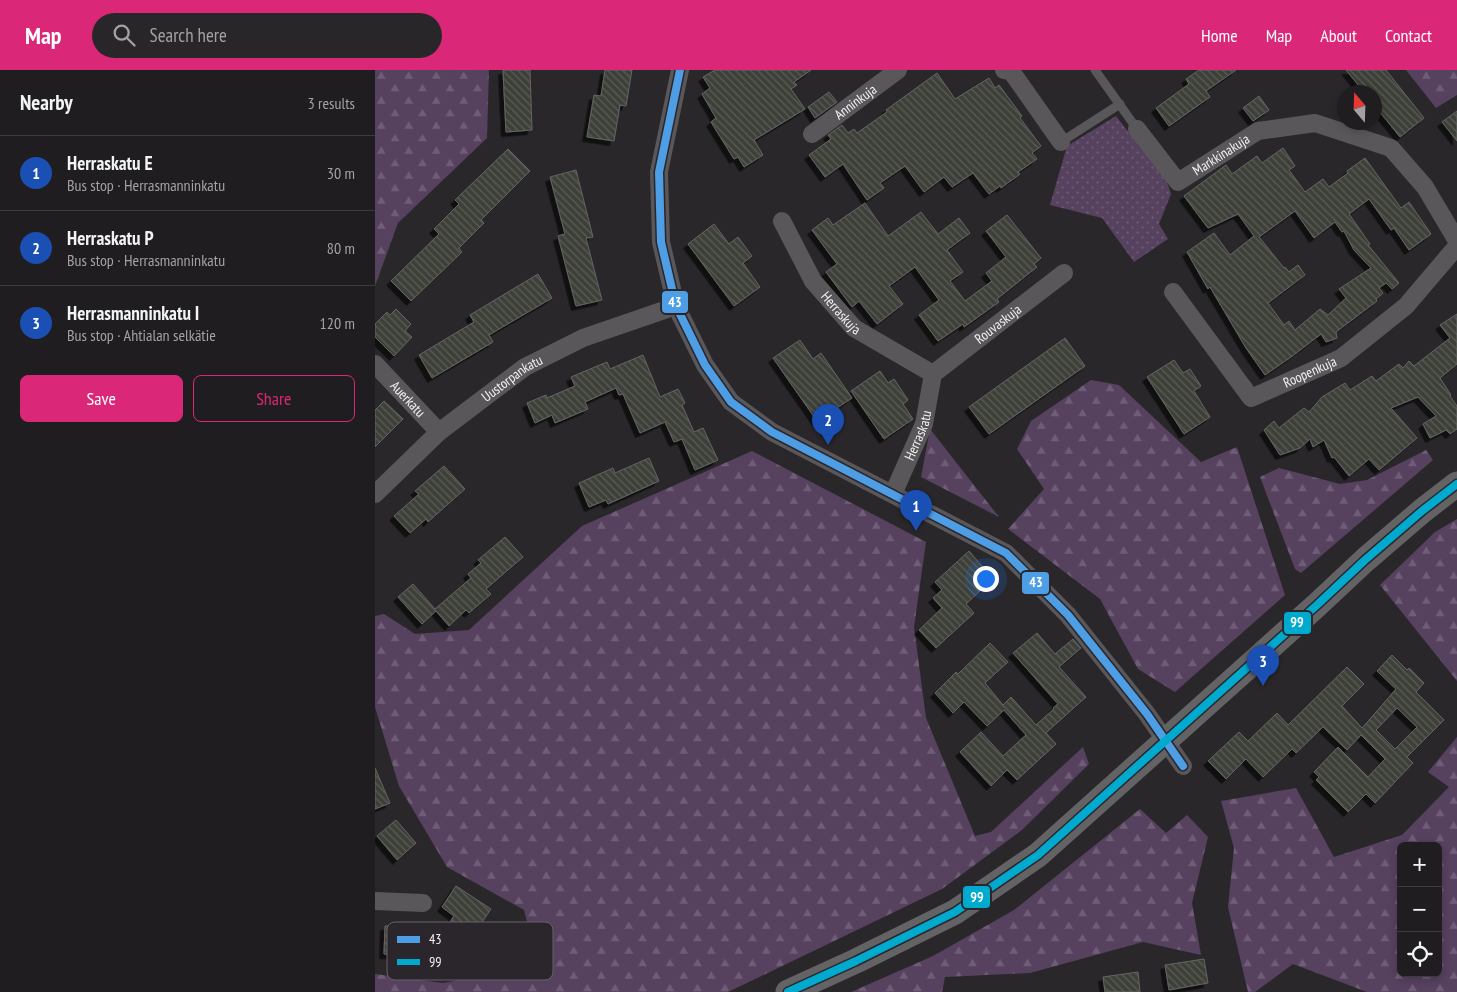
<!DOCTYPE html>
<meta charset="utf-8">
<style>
body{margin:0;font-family:"PT Sans Narrow",sans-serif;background:#282629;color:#f1f3f6}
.controls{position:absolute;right:15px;bottom:15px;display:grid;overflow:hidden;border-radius:8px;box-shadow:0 2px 8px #0003}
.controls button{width:45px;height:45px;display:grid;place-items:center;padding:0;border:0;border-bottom:1px solid #3d3b3e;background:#201d20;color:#f1f3f6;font:25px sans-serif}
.compass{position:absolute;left:962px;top:15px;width:45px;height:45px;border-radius:50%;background:#201d20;box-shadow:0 2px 8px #0003;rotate:341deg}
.you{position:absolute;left:610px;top:508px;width:18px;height:18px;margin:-12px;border:4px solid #fff;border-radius:50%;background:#1a73e8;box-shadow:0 0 0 8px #1a73e833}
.badge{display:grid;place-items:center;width:32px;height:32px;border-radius:50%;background:#db2777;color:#fff;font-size:16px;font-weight:700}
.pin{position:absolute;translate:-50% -41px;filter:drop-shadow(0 1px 2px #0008)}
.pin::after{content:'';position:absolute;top:26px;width:18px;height:15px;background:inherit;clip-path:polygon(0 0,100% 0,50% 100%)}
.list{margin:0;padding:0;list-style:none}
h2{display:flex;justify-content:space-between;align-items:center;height:65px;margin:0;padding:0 20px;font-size:21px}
h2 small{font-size:16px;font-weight:400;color:#a2a2a5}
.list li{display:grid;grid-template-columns:32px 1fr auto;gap:15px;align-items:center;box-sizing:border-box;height:75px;padding:0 20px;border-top:1px solid #3d3b3e}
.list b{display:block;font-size:19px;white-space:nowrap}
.list p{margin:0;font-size:16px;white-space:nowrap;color:#a2a2a5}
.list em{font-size:16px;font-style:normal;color:#a2a2a5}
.actions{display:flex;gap:10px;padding:15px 20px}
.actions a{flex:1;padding:11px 0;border:1px solid #db2777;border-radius:8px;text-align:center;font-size:18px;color:#db2777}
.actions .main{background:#db2777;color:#fff}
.icon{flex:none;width:28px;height:28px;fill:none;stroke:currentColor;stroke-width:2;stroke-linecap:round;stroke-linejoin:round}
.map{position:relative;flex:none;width:1082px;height:922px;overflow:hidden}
header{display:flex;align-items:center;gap:30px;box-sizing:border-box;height:70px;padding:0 25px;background:#db2777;color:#fff}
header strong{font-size:24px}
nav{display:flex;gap:28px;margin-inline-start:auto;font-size:18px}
.search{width:350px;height:45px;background:#282629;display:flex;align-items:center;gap:12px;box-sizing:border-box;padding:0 18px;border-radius:28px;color:#a2a2a5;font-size:19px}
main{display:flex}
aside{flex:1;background:#201d20}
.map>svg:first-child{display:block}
.grass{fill:url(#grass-dots)}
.forest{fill:url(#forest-firs);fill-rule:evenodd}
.building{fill:url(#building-back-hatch);stroke:#656565;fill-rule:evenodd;filter:url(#shadow)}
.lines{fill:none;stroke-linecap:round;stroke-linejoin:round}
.lane{stroke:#595759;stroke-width:9}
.street{stroke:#595759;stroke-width:18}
.secondary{stroke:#636264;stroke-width:25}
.bus-1-casing{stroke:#2b262c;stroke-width:11}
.bus-2-casing{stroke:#2b262c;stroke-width:11}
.bus-1{stroke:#4d9ee5;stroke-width:8}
.bus-2{stroke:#00a9ce;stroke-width:8}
.labels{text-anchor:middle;stroke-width:4;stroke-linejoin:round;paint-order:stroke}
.street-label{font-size:14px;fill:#f4f1f5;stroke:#2b262c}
.key{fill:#2b262c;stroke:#676368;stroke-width:1}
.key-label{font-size:14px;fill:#f4f1f5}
.line-badge{stroke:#2b262c;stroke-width:2}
.badge-label{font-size:14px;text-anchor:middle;font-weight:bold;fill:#fff}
</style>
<header>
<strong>Map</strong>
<div class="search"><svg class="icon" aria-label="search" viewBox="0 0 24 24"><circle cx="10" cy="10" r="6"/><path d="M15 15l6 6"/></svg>Search here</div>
<nav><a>Home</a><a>Map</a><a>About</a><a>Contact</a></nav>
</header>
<main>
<aside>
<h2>Nearby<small>3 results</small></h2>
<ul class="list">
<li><span class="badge" style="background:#1a4fb4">1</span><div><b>Herraskatu E</b><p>Bus stop · Herrasmanninkatu</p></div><em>30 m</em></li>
<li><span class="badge" style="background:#1a4fb4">2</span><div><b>Herraskatu P</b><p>Bus stop · Herrasmanninkatu</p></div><em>80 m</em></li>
<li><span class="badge" style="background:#1a4fb4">3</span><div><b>Herrasmanninkatu I</b><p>Bus stop · Ahtialan selkätie</p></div><em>120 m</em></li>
</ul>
<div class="actions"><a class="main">Save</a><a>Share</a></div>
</aside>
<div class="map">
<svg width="1082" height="922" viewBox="0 0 1082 922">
<defs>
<pattern id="grass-dots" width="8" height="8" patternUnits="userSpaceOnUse" patternTransform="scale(1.25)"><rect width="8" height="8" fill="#56415f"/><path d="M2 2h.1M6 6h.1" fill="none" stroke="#6f5d77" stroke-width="1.8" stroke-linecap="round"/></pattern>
<pattern id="forest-firs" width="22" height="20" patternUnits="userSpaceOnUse" patternTransform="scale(1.25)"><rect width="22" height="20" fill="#56415f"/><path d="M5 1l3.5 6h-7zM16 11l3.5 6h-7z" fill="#6f5d77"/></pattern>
<pattern id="building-back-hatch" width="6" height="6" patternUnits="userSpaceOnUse" patternTransform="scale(1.25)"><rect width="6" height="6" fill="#3e4039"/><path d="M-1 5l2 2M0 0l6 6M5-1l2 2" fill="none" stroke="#5a5c56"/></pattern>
<filter id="shadow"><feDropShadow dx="-4.5" dy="4.5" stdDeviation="0" flood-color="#0009"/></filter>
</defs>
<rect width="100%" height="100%" fill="#2a272b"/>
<path class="grass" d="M741 46 792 112 796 124 784 154 793 169 759 192 727 148 675 135 692 76Z"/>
<g class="forest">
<path d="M0 0H114L112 68 23 153 0 216Z"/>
<path d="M1031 0H1082V25L1061 38Z"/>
<path d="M716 310 744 315 826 392 862 377 910 525 800 622 763 599 725 529 633 459 669 419 642 379 656 351Z"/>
<path d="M555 359 624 447 546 407Z"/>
<path d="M1051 380 1058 390 926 503 920 499 885 407 904 398 965 414 992 410Z"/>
<path d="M377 381 551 472 539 557 551 648 600 766 616 762 708 677 714 694 647 760 567 819 353 922H0V904L68 913 163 895 149 840 72 797 24 716 0 637V546L9 544 40 564 94 560 207 456Z"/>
<path d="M1082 449V611L1005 515 1060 462Z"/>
<path d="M1082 667V922H992L918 894 880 922H873L853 837 859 778 846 731 921 718 959 787 1027 765 1074 717 1053 702ZM1026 776H1063V903H1026Z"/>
<path d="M765 739 791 763 812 745 833 767 817 833 826 885 768 872 655 903 570 907 567 922H476L558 886 639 840Z"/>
</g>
<g class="building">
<path d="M128 0H155L157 60 131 62Z"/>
<path d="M230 0H257L251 36 245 35 239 71 212 67 219 25 226 26Z"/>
<path d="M340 0H436L419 12 422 15 416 19 430 39 379 70 388 85 369 97 363 87 359 89 336 52 341 48 327 24 335 18 328 7Z"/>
<path d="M824 0H861L831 21 835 27 794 56 781 38 814 14 811 9Z"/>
<path d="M971 0H1011L1049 48 1025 67 1000 36V22H989Z"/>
<path d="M562 3 580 29 614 8 620 18 624 15 647 46 645 48 666 76 657 83 662 89 643 102 645 104 626 118 625 116 614 124 598 103 577 117 569 107 549 122 530 96 505 113 509 118 492 130 468 94 450 107 434 85 456 69 453 65 467 55 473 63 479 59 482 63 512 42 511 40Z"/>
<path d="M454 22 462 32 440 48 433 37Z"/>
<path d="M884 26 894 40 878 51 868 38Z"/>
<path d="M1082 41V71L1067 52Z"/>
<path d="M908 78 920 96 914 100 930 122 948 109 954 117 973 103 972 101 990 88 1026 138 1034 132 1056 164 1034 180 1019 158 1016 160 994 129 974 144 995 174 993 175 1024 213 1017 219 1011 213 1004 218 1008 223 1001 229 1002 231 961 262 962 268 951 272 946 264 916 287 890 305 871 278 835 217 833 219 812 182 839 163 855 185 879 166 863 144 833 158 809 126 851 95 857 104 882 86 887 93ZM920 141 939 168 960 152 967 162 969 161 979 180 996 198 964 219 971 228 953 245 945 239 920 260 914 251 909 255 893 233 930 205 923 195 914 202 910 197 909 198 884 167Z"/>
<path d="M133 79 155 101 106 150 109 153 84 178 87 182 36 231 16 211 64 164 59 159 84 134 80 130Z"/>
<path d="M201 100 218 167 211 168 227 230 201 236 183 166 190 164 175 107Z"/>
<path d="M490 133 513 166 546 142 563 164 584 148 595 163 572 180 588 202 575 211 590 231 617 211 611 203 631 187 611 161 632 145 666 188 659 194 662 197 622 229 624 232 589 257 588 254 563 271 544 245 564 230 540 197 514 216 528 234 502 254 484 231 477 237 451 202 462 194 437 160 453 148 458 155Z"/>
<path d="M339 154 354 174 363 167 377 186 368 193 385 217 359 236 313 174Z"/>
<path d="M163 204 177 228 114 265 118 272 57 308 44 285 99 252 95 245Z"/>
<path d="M21 239 36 254 30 261 37 267 19 286 0 267V254L12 242 15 245Z"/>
<path d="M1082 244V294L1065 308 1076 325 1075 326 1082 336V359L1075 364 1071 360 1055 368 1048 354 1061 346 1043 327 1016 338 1042 368 1004 400 994 389 974 406 959 387 957 388 949 370 938 377 935 369 925 378 905 385 889 360 899 351 904 358 929 338 934 342 947 327 970 313 975 320 997 306 1001 311 1024 294 1028 298 1034 291 1039 296 1075 268 1065 255Z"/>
<path d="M690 268 710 296 614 364 594 337Z"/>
<path d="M425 270 438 289 446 283 477 328 442 351 398 288Z"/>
<path d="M268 285 285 327 303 319 310 333 307 335 319 362 328 358 343 390 320 400 307 369 299 372 290 352 265 363 248 324 244 325 241 318 210 332 213 339 180 353 177 345 160 353 152 333 171 325 172 328 200 316 196 307 232 292 235 299Z"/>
<path d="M799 290 808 303 815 299 826 316 819 321 835 347 809 364 772 307Z"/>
<path d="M505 301 513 313 519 309 533 330 528 334 538 349 509 369 476 321Z"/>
<path d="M9 331 28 349 0 377V340Z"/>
<path d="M274 388 284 411 233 434 231 430 214 437 204 413 238 398 240 403Z"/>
<path d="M69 396 90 419 53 452 51 449 35 463 19 446 44 424 40 421Z"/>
<path d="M130 467 148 487 111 519 116 524 94 543 91 540 74 556 61 541 47 554 23 527 38 514 60 539 96 508 93 504 106 493 103 490Z"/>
<path d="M594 481 618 509 591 534 599 543 561 578 544 560 567 538 558 528 567 520 560 512Z"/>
<path d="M662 563 680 584 698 569 706 578 684 597 711 627 671 663 681 674 642 710 632 700 616 716 585 682 606 662 628 686 651 665 629 640 612 656 589 632 578 643 560 623 581 602 583 604 615 573 633 592 610 613 628 635 636 627 661 655 679 639 678 638 683 634 638 583Z"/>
<path d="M1017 585 1032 600 1034 598 1049 613 1041 622 1069 650 1032 687 1038 693 1000 733 991 724 973 742 941 710 944 707 939 702 963 677 993 707 1010 689 986 665 972 680 948 657 921 683 917 679 888 707 871 689 851 709 833 691 864 662 873 671 902 643 913 655 972 597 989 614 967 636 987 658 1021 619 1002 601ZM1022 638 1042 657 1020 679 1001 660Z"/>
<path d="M0 698 15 733 0 739Z"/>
<path d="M21 750 41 773 22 790 2 766Z"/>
<path d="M81 816 116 839 95 870 73 855 79 846 67 837Z"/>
<path d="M10 856H39L38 885 9 884Z"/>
<path d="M829 889 833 913 794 920 790 895Z"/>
<path d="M763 902 765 922H730L728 907Z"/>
</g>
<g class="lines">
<g class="lane">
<path d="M720 0 762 59"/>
<path d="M686 72 745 34"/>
</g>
<g class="street">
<path d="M305 0 284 102 286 172 301 236 330 295 356 332 397 362 631 483 693 545 772 644 808 696"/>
<path d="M629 0 636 1 686 72"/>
<path id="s1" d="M762 59 803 112 883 61 940 53 1016 78 1050 117 1082 171"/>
<path id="s2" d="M437 64 523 0"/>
<path id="s3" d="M407 151 438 211 479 258 558 304"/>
<path id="s4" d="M798 222 876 328 966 288 1031 236 1082 176"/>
<path id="s5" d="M0 294 64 362"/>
<path id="s6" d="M558 304 689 203"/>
<path id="s7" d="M0 424 64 362 150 297 208 268 301 236"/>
<path id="s8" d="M518 424 549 354 558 304"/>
<path d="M0 831 48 833"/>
</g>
<path class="secondary" d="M413 922 481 891 580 842 663 785 942 535 990 490 1047 441 1082 414"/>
<defs>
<path id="bus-1" d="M305 0 284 102 286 172 301 236 330 295 356 332 397 362 631 483 693 545 772 644 808 696"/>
<path id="bus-2" d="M413 922 481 891 580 842 663 785 942 535 990 490 1047 441 1082 414"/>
</defs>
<use href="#bus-1" class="bus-1-casing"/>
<use href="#bus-2" class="bus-2-casing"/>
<use href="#bus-1" class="bus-1"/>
<use href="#bus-2" class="bus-2"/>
</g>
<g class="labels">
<g class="street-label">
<text dy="5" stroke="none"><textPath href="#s2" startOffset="54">Anninkuja</textPath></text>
<text dy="5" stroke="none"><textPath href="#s1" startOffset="118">Markkinakuja</textPath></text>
<text dy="5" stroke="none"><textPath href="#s3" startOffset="110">Herraskuja</textPath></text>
<text dy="5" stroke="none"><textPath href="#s6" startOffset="82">Rouvaskuja</textPath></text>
<text dy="5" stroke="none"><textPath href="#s4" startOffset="196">Roopenkuja</textPath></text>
<text dy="5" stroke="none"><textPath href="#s7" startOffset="180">Uustorpankatu</textPath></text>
<text dy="5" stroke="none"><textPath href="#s5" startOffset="48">Auerkatu</textPath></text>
<text dy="5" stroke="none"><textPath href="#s8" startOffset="64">Herraskatu</textPath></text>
</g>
</g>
<rect x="12" y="852" width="166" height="58" rx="8" class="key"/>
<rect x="22" y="866" width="23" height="7" fill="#4d9ee5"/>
<rect x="22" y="889" width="23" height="6" fill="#00a9ce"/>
<g class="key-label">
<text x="54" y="874">43</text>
<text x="54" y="897">99</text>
</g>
<g class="line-badge">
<rect x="286" y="220" width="28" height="24" rx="5" fill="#4d9ee5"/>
<rect x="646" y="501" width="29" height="24" rx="5" fill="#4d9ee5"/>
<rect x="908" y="541" width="29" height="24" rx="5" fill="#00a9ce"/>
<rect x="587" y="815" width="29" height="24" rx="5" fill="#00a9ce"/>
</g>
<g class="badge-label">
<text x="300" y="237">43</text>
<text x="661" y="517">43</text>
<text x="922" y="557">99</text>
<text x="602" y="832">99</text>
</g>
</svg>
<div class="controls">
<button>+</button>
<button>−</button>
<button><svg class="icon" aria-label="locate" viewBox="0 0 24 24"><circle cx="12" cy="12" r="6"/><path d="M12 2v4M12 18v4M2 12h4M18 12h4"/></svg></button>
</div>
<svg class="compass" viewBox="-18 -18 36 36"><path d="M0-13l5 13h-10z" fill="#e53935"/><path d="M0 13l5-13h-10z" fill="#a2a2a5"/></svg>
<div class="you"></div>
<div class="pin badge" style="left:541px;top:461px;background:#1a4fb4">1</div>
<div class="pin badge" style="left:453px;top:375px;background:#1a4fb4">2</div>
<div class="pin badge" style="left:888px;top:616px;background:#1a4fb4">3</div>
</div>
</main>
